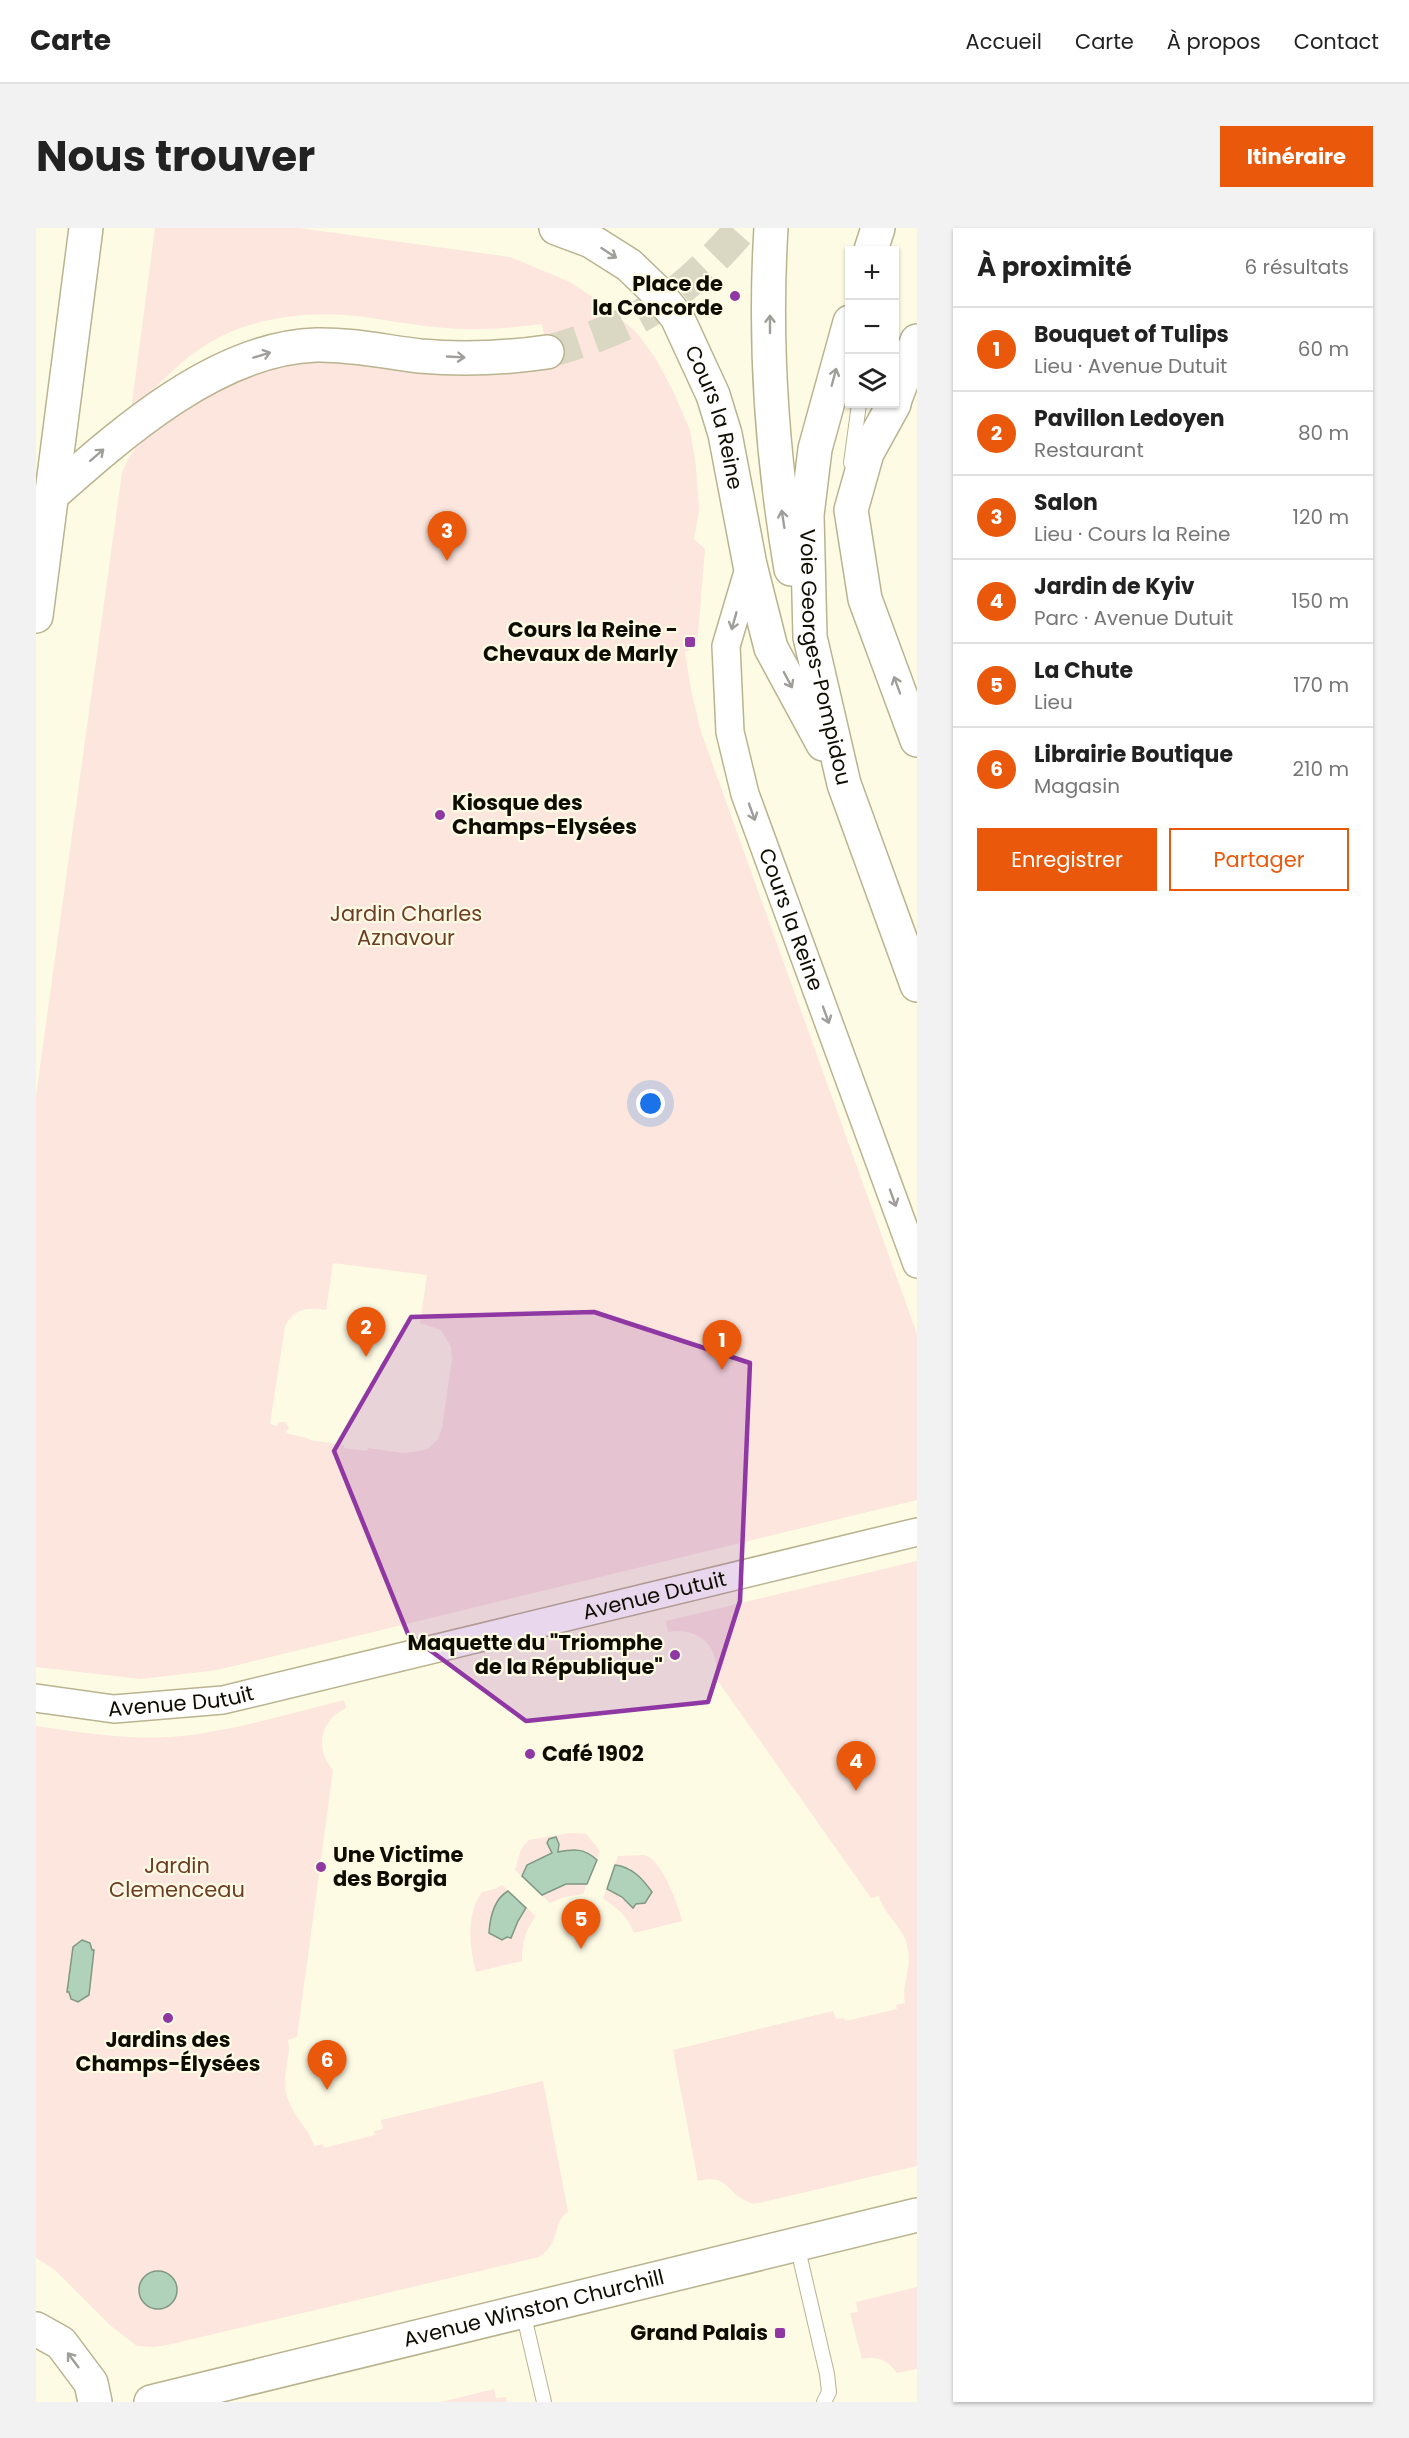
<!DOCTYPE html>
<html lang="fr">
<meta charset="utf-8">
<style>
body{margin:0;font-family:Poppins,sans-serif;background:#f2f2f2;color:#222}
.controls{position:absolute;right:18px;top:18px;display:grid;overflow:hidden;border-radius:0px;box-shadow:0 2px 4px #0004}
.controls button{width:54px;height:54px;display:grid;place-items:center;padding:0;border:0;border-bottom:2px solid #e0e0e0;background:#fff;color:#222;font:30px sans-serif}
.you{position:absolute;left:615px;top:876px;width:21px;height:21px;margin:-15px;border:4px solid #fff;border-radius:50%;background:#1a73e8;box-shadow:0 0 0 9px #1a73e833}
.badge{display:grid;place-items:center;width:39px;height:39px;border-radius:50%;background:#ea580c;color:#fff;font-size:20px;font-weight:700}
.pin{position:absolute;translate:-50% -50px;filter:drop-shadow(0 2px 3px #0008)}
.pin::after{content:'';position:absolute;top:32px;width:21px;height:18px;background:inherit;clip-path:polygon(0 0,100% 0,50% 100%)}
.list{margin:0;padding:0;list-style:none}
h2{display:flex;justify-content:space-between;align-items:center;height:78px;margin:0;padding:0 24px;font-size:26px}
h2 small{font-size:20px;font-weight:400;color:#767676}
.list li{display:grid;grid-template-columns:39px 1fr auto;gap:18px;align-items:center;box-sizing:border-box;height:84px;padding:0 24px;border-top:2px solid #e0e0e0}
.list b{display:block;font-size:22px;white-space:nowrap}
.list p{margin:0;font-size:20px;white-space:nowrap;color:#767676}
.list em{font-size:20px;font-style:normal;color:#767676}
.actions{display:flex;gap:12px;padding:18px 24px}
.actions a{flex:1;padding:14px 0;border:2px solid #ea580c;border-radius:0px;text-align:center;font-size:21px;color:#ea580c}
.actions .main{background:#ea580c;color:#fff}
.icon{flex:none;width:33px;height:33px;fill:none;stroke:currentColor;stroke-width:2;stroke-linecap:round;stroke-linejoin:round}
.map{position:relative;flex:none;width:881px;height:2174px;overflow:hidden;border-radius:0px}
header{display:flex;align-items:center;gap:36px;box-sizing:border-box;height:84px;padding:0 30px;background:#fff;border-bottom:2px solid #e0e0e0}
header strong{font-size:28px}
nav{display:flex;gap:33px;margin-inline-start:auto;font-size:21px}
.intro{display:flex;align-items:center;justify-content:space-between;box-sizing:border-box;height:144px;padding:0 36px}
h1{margin:0;font-size:42px}
.button{padding:15px 27px;border-radius:0px;background:#ea580c;color:#fff;font-size:21px;font-weight:700}
main{display:flex;gap:36px;padding:0 36px}
aside{flex:1;background:#fff;border-radius:0px;box-shadow:0 2px 4px #0004}
.map>svg:first-child{display:block}
.green{fill:#fce6dd;fill-rule:evenodd}
.water{fill:#b0d2bb;stroke:#809784;stroke-width:1.5}
.lines{fill:none;stroke-linecap:round;stroke-linejoin:round}
.primary-tunnel{stroke:#dad7c3;stroke-width:33;stroke-dasharray:33 16;stroke-linecap:butt}
.lane-casing{stroke:#b9b390;stroke-width:16}
.street-casing{stroke:#b9b390;stroke-width:30}
.secondary-casing{stroke:#b9b390;stroke-width:36}
.primary-casing{stroke:#b9b390;stroke-width:36}
.lane{stroke:#fff;stroke-width:14}
.street{stroke:#fff;stroke-width:27}
.secondary{stroke:#fff;stroke-width:33}
.primary{stroke:#fff;stroke-width:33}
.oneway{stroke:#9f9e9a}
.marked{fill:#8f37a3;fill-opacity:0.2;stroke:#8f37a3;stroke-width:4.5;stroke-linejoin:round}
.poi-dot{fill:#8f37a3;stroke:#fefbe5;stroke-width:2}
.labels{text-anchor:middle;stroke-width:4.5;stroke-linejoin:round;paint-order:stroke}
.poi-label{font-size:21px;font-weight:bold;fill:#0f0d02;stroke:#fefbe5;text-anchor:end}
.street-label{font-size:21px;fill:#0f0d02;stroke:#fefbe5}
.park-label{font-size:21px;fill:#6e3b25;stroke:#fefbe5}
</style>
<header>
<strong>Carte</strong>
<nav><a>Accueil</a><a>Carte</a><a>À propos</a><a>Contact</a></nav>
</header>
<div class="intro"><h1>Nous trouver</h1><a class="button">Itinéraire</a></div>
<main>
<div class="map">
<svg width="881" height="2174" viewBox="0 0 881 2174">
<rect width="100%" height="100%" fill="#fefbe5"/>
<g class="green">
<path d="M119 0H263L474 29 534 54 570 78 601 105 620 131 638 165 654 202 660 239 663 282 658 311 669 321 661 418 649 424 655 462 665 504 881 1106V1272L181 1442 105 1451 0 1439V868L86 245 92 231 110 204 142 180 244 132 513 133 506 96C474 100 442 103 410 100 377 98 344 90 310 87 266 84 211 91 173 115 145 132 123 155 101 179L97 178 96 175ZM297 1035 391 1047 384 1095 405 1102 415 1119 416 1131 406 1200 402 1211 393 1220 384 1223 367 1225 332 1220 331 1223 308 1220V1217L274 1212 271 1210 249 1205 253 1200 249 1194H244L240 1198 234 1196 249 1098C258 1080 272 1079 290 1082Z"/>
<path d="M881 1333V1938L718 1976C689 1968 695 1945 662 1953L637 1822 797 1783 800 1791 808 1790 810 1793 861 1781 860 1777 869 1775C865 1754 878 1740 870 1713 864 1696 847 1685 843 1668L835 1670 679 1449C686 1419 661 1398 632 1404L630 1393Z"/>
<path d="M308 1472 310 1480C284 1492 278 1521 297 1542L261 1809 252 1812C256 1828 245 1846 251 1868 257 1890 274 1901 278 1918L287 1916 288 1920 339 1907 338 1903 347 1901 345 1892 507 1853 532 1984C516 1994 525 2015 503 2029L131 2117 117 2119 101 2118 75 2098 19 2042 0 2030V1498C44 1504 88 1512 133 1509 191 1505 251 1486 308 1472Z"/>
<path d="M533 1605 550 1606 564 1623 547 1666 529 1669 514 1675 479 1642 485 1621 493 1612ZM521 1620 522 1625 541 1621 551 1623 543 1654 530 1656 510 1663 491 1637 516 1625 515 1622Z"/>
<path d="M608 1627C626 1631 642 1676 646 1693L598 1705C592 1689 581 1679 567 1671L582 1628ZM593 1639 611 1658 614 1665 611 1672 597 1680 580 1665Z"/>
<path d="M466 1657 500 1688C489 1702 486 1716 486 1733L440 1744C433 1718 430 1686 446 1664L459 1661ZM464 1668 490 1680 482 1693 475 1710 459 1709 454 1696Z"/>
<path d="M881 2059V2141L861 2145C852 2132 841 2127 826 2131L814 2085 822 2084 820 2074Z"/>
<path d="M458 2161 460 2170 470 2169 471 2174H405Z"/>
</g>
<g class="water">
<path d="M520 1609 523 1616 522 1624C539 1621 548 1620 561 1632L551 1656H530L506 1667 486 1648 491 1637 516 1625 511 1615 513 1611Z"/>
<path d="M579 1637C596 1639 606 1650 616 1664L609 1675 600 1676 597 1680 586 1669 571 1661Z"/>
<path d="M472 1663 490 1680 482 1693 475 1710 471 1709 466 1712 453 1705C454 1689 458 1671 472 1663Z"/>
<path d="M46 1712 54 1715 56 1722H58L53 1767 42 1774 35 1771 33 1764H31L37 1719Z"/>
<circle cx="122" cy="2062" r="19"/>
</g>
<g class="lines">
<path class="primary-tunnel" d="M511 124C545 114 582 102 613 83 648 62 680 30 706 0"/>
<defs>
<g id="lane">
<path d="M815 235 823 176"/>
<path d="M761 2017 791 2146 793 2164 788 2174"/>
<path d="M487 2084 508 2174"/>
</g>
<g id="street">
<path id="s1" d="M714 337 690 418 694 504 709 566 881 1036"/>
<path id="s2" d="M0 1470 78 1481 187 1472 881 1304"/>
</g>
<g id="secondary">
<path d="M858 174 881 113"/>
<path d="M858 176 831 225 815 282 829 371 881 512"/>
</g>
<g id="primary">
<path id="s3" d="M520 0 555 13 593 37 619 62 641 89 677 167 689 206 714 337 735 420 787 516"/>
<path d="M735 0C728 113 736 229 755 341"/>
<path d="M835 22 842 0"/>
<path id="s4" d="M814 94 779 221 771 287 774 409 808 556 881 757"/>
<path d="M17 266C87 204 182 120 280 117 315 116 350 124 384 128 427 132 469 130 511 124"/>
<path d="M0 388 50 0"/>
<path d="M0 2101 25 2115 55 2155 59 2174"/>
<path id="s5" d="M115 2174 881 1987"/>
</g>
</defs>
<use href="#lane" class="lane-casing"/>
<use href="#street" class="street-casing"/>
<use href="#secondary" class="secondary-casing"/>
<use href="#primary" class="primary-casing"/>
<use href="#lane" class="lane"/>
<use href="#street" class="street"/>
<use href="#secondary" class="secondary"/>
<use href="#primary" class="primary"/>
</g>
<defs><path id="oneway-shaft" d="M-6 0H5M1.5-3L5.5 0L1.5 3" fill="none" stroke-width="1.6" stroke-linecap="round" stroke-linejoin="round" transform="scale(1.5)"/></defs>
<g class="oneway">
<use href="#oneway-shaft" transform="translate(573 25) rotate(33)"/>
<use href="#oneway-shaft" transform="translate(734 96) rotate(-90)"/>
<use href="#oneway-shaft" transform="translate(226 127) rotate(-17)"/>
<use href="#oneway-shaft" transform="translate(420 129) rotate(3)"/>
<use href="#oneway-shaft" transform="translate(798 149) rotate(-75)"/>
<use href="#oneway-shaft" transform="translate(61 227) rotate(-41)"/>
<use href="#oneway-shaft" transform="translate(747 291) rotate(-99)"/>
<use href="#oneway-shaft" transform="translate(698 393) rotate(106)"/>
<use href="#oneway-shaft" transform="translate(752 452) rotate(62)"/>
<use href="#oneway-shaft" transform="translate(861 457) rotate(-110)"/>
<use href="#oneway-shaft" transform="translate(716 584) rotate(70)"/>
<use href="#oneway-shaft" transform="translate(790 787) rotate(70)"/>
<use href="#oneway-shaft" transform="translate(857 970) rotate(70)"/>
<use href="#oneway-shaft" transform="translate(37 2132) rotate(-127)"/>
</g>
<path class="marked" d="M558 1084 714 1135 704 1373 672 1474 490 1493 372 1406 298 1223 375 1089Z"/>
<g class="poi-dot">
<circle cx="699" cy="68" r="6"/>
<rect x="648" y="408" width="12" height="12" rx="3"/>
<circle cx="404" cy="587" r="6"/>
<circle cx="639" cy="1427" r="6"/>
<circle cx="494" cy="1526" r="6"/>
<circle cx="285" cy="1639" r="6"/>
<circle cx="132" cy="1790" r="6"/>
<rect x="738" y="2099" width="12" height="12" rx="3"/>
</g>
<g class="labels">
<g class="poi-label">
<text x="687" y="63">Place de<tspan x="687" dy="24">la Concorde</tspan></text>
<text x="642" y="409">Cours la Reine -<tspan x="642" dy="24">Chevaux de Marly</tspan></text>
<text x="416" y="582" text-anchor="start">Kiosque des<tspan x="416" dy="24">Champs-Elysées</tspan></text>
<text x="627" y="1422">Maquette du "Triomphe<tspan x="627" dy="24">de la République"</tspan></text>
<text x="506" y="1533" text-anchor="start">Café 1902</text>
<text x="297" y="1634" text-anchor="start">Une Victime<tspan x="297" dy="24">des Borgia</tspan></text>
<text x="132" y="1819" text-anchor="middle">Jardins des<tspan x="132" dy="24">Champs-Élysées</tspan></text>
<text x="732" y="2112">Grand Palais</text>
</g>
<g class="street-label">
<text dy="7" stroke="none"><textPath href="#s3" startOffset="261">Cours la Reine</textPath></text>
<text dy="7" stroke="none"><textPath href="#s4" startOffset="342">Voie Georges-Pompidou</textPath></text>
<text dy="7" stroke="none"><textPath href="#s1" startOffset="368">Cours la Reine</textPath></text>
<text dy="7" stroke="none"><textPath href="#s2" startOffset="632">Avenue Dutuit</textPath></text>
<text dy="7" stroke="none"><textPath href="#s2" startOffset="146">Avenue Dutuit</textPath></text>
<text dy="7" stroke="none"><textPath href="#s5" startOffset="394">Avenue Winston Churchill</textPath></text>
</g>
<g class="park-label">
<text x="370" y="693">Jardin Charles<tspan x="370" dy="24">Aznavour</tspan></text>
<text x="141" y="1645">Jardin<tspan x="141" dy="24">Clemenceau</tspan></text>
</g>
</g>
</svg>
<div class="controls">
<button>+</button>
<button>−</button>
<button><svg class="icon" aria-label="layers" viewBox="0 0 24 24"><path d="M12 4l9 5-9 5-9-5zM3 14l9 5 9-5"/></svg></button>
</div>
<div class="you"></div>
<div class="pin badge" style="left:686px;top:1142px">1</div>
<div class="pin badge" style="left:330px;top:1129px">2</div>
<div class="pin badge" style="left:411px;top:333px">3</div>
<div class="pin badge" style="left:820px;top:1563px">4</div>
<div class="pin badge" style="left:545px;top:1721px">5</div>
<div class="pin badge" style="left:291px;top:1862px">6</div>
</div>
<aside>
<h2>À proximité<small>6 résultats</small></h2>
<ul class="list">
<li><span class="badge">1</span><div><b>Bouquet of Tulips</b><p>Lieu · Avenue Dutuit</p></div><em>60 m</em></li>
<li><span class="badge">2</span><div><b>Pavillon Ledoyen</b><p>Restaurant</p></div><em>80 m</em></li>
<li><span class="badge">3</span><div><b>Salon</b><p>Lieu · Cours la Reine</p></div><em>120 m</em></li>
<li><span class="badge">4</span><div><b>Jardin de Kyiv</b><p>Parc · Avenue Dutuit</p></div><em>150 m</em></li>
<li><span class="badge">5</span><div><b>La Chute</b><p>Lieu</p></div><em>170 m</em></li>
<li><span class="badge">6</span><div><b>Librairie Boutique</b><p>Magasin</p></div><em>210 m</em></li>
</ul>
<div class="actions"><a class="main">Enregistrer</a><a>Partager</a></div>
</aside>
</main>
